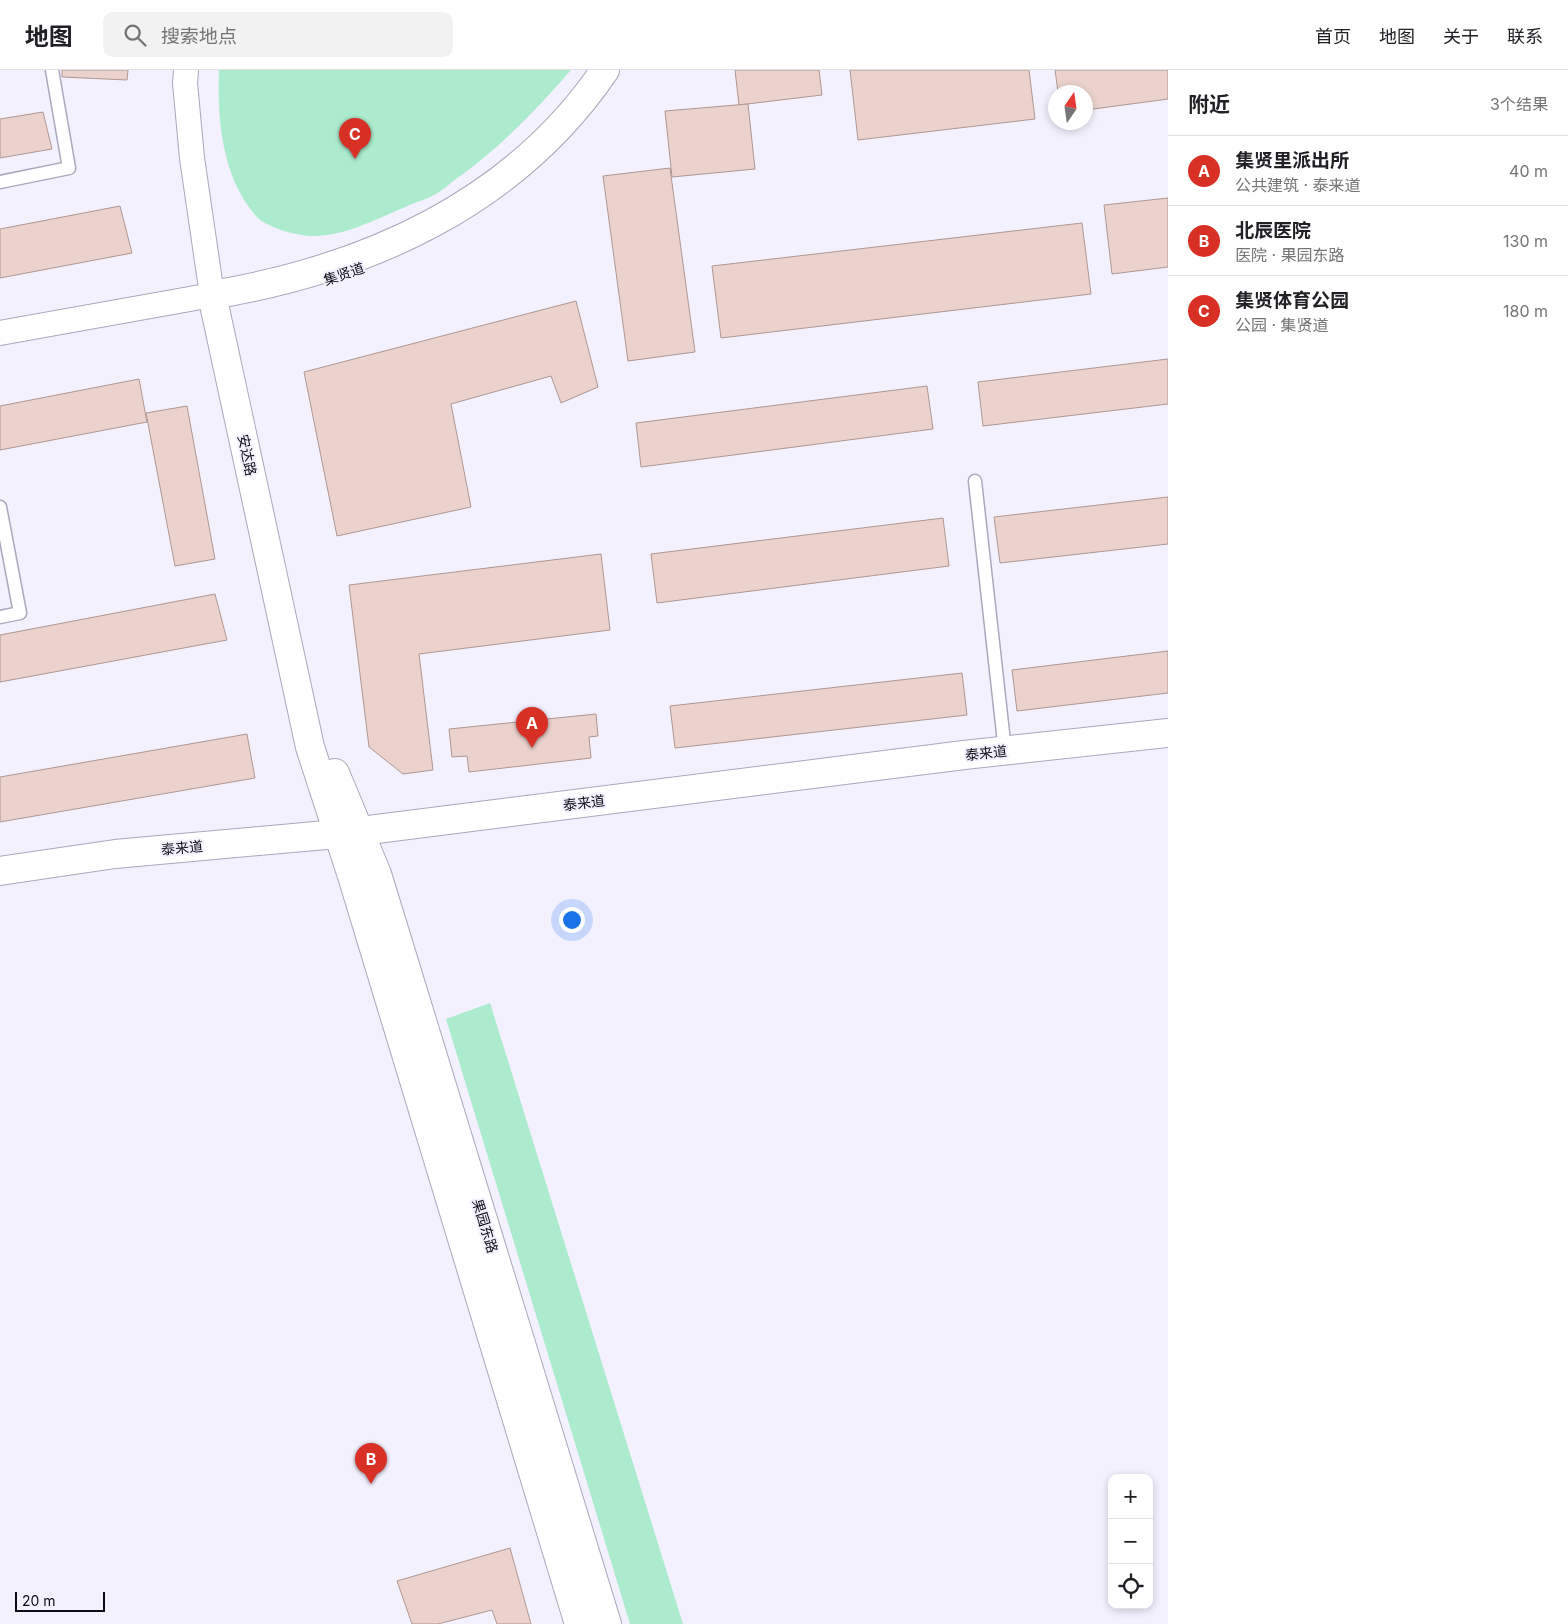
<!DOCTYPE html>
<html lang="zh">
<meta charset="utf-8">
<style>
body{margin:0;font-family:Inter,"Noto Sans SC",sans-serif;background:#f2f2f2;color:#202124}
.controls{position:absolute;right:15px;bottom:15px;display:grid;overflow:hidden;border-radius:10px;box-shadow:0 2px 8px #0003}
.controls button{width:45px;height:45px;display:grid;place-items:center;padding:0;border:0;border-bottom:1px solid #e0e0e0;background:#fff;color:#202124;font:25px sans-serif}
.compass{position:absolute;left:1048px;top:15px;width:45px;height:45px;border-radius:50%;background:#fff;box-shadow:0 2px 8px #0003;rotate:13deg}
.scale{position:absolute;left:15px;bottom:12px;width:90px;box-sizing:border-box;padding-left:5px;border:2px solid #0d0c13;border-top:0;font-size:14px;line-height:18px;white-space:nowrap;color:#0d0c13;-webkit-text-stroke:4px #f3f1fe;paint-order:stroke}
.you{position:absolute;left:571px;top:849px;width:18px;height:18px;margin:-12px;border:4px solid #fff;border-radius:50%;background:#1a73e8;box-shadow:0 0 0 8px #1a73e833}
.badge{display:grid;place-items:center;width:32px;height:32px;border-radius:50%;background:#d93025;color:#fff;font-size:16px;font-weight:700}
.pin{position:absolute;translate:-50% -41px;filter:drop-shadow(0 1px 2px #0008)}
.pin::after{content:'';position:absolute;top:26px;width:18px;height:15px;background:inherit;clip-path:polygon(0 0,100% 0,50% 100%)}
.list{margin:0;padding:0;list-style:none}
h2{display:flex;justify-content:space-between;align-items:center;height:65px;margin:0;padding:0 20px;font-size:21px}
h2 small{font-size:16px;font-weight:400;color:#757577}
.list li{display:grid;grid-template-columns:32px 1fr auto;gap:15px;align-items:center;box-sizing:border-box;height:70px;padding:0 20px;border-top:1px solid #e0e0e0}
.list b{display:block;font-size:19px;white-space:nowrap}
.list p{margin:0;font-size:16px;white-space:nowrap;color:#757577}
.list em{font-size:16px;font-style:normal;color:#757577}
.icon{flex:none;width:28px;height:28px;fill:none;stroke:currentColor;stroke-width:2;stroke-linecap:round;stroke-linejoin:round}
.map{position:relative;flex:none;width:1168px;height:1554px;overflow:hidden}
header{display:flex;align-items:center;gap:30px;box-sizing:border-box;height:70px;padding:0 25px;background:#fff;border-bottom:1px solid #e0e0e0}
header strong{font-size:24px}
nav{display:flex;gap:28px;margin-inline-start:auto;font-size:18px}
.search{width:350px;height:45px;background:#f2f2f2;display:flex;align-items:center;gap:12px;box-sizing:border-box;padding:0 18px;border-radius:10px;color:#757577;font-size:19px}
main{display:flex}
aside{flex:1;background:#fff}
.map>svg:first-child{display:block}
.green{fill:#acebcd}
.building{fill:#ebd2cc;stroke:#af9792}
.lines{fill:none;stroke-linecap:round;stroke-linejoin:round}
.service-casing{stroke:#aba7bc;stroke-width:15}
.minor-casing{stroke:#aba7bc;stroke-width:26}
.tertiary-casing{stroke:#aba7bc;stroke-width:30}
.service{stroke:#fff;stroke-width:12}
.minor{stroke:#fff;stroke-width:24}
.tertiary{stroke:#fff;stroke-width:28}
.labels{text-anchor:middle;stroke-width:4;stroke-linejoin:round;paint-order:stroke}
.street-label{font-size:14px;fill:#0d0c13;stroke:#f3f1fe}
</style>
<header>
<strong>地图</strong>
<div class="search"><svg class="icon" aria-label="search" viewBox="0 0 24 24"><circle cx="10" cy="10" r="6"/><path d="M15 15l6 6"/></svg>搜索地点</div>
<nav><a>首页</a><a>地图</a><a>关于</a><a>联系</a></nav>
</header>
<main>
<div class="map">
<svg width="1168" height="1554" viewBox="0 0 1168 1554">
<rect width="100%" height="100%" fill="#f3f1fe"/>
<g class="green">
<path d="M219 0H571C537 39 499 79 456 109 449 114 442 121 434 125 425 130 413 133 403 138 374 150 345 166 313 166 298 166 267 158 257 147 222 108 217 50 219 0Z"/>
<path d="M490 933 683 1554H630L446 949Z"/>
</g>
<g class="building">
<path d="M62 0H128L127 10 62 7Z"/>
<path d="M735 0H819L822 25 739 35Z"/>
<path d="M850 0H1029L1035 49 858 70Z"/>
<path d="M1055 0H1168V29L1086 40V22H1058Z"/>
<path d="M748 34 755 99 672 107 665 41Z"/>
<path d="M43 42 52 79 0 88V49Z"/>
<path d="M670 98 695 282 628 291 603 106Z"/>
<path d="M1168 128V197L1112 204 1104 135Z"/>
<path d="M120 136 132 183 0 208V159Z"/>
<path d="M1082 153 1091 224 721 268 712 196Z"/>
<path d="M576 231 598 317 561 333 551 306 451 334 471 437 337 466 304 302Z"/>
<path d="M1168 289V334L983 356 978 312Z"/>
<path d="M139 309 147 352 0 380V336Z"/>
<path d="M927 316 933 359 641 397 636 353Z"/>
<path d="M187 336 215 489 175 496 146 343Z"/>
<path d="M1168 427V474L1000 493 994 447Z"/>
<path d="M943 448 949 496 657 533 651 484Z"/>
<path d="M601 484 610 560 419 584 433 700 403 704 369 677 349 515Z"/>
<path d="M215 524 227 570 0 612V565Z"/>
<path d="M1168 581V623L1017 641 1012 600Z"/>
<path d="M962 603 967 645 675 678 670 636Z"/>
<path d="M596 644 598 666 589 667 591 688 469 702 467 686 452 687 449 659Z"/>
<path d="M247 664 255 708 0 752V707Z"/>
<path d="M510 1478 531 1554H497L492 1540 438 1554H412L397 1511Z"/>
</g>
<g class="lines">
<defs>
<g id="service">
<path d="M0 112 69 98 52 0"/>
<path d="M975 411 1005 681"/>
<path d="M0 437 20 543 0 547"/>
</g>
<path id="minor" d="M0 263 212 225 192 88 185 13 186 0"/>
<g id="tertiary">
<path d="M335 703 377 804 607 1554"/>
<path d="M0 801 115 784 337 764 964 685 1168 663"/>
<path d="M579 1554 352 806 310 677 212 225C367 199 514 134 605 0"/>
</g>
</defs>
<use href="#service" class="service-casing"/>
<use href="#minor" class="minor-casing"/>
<use href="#tertiary" class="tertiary-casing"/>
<use href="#service" class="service"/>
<use href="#minor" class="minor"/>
<use href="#tertiary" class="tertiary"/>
</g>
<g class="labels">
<g class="street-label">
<text transform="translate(344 204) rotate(-19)" y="5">集贤道</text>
<text transform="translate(247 385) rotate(78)" y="5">安达路</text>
<text transform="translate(986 683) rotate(-6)" y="5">泰来道</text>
<text transform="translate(584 733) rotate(-7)" y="5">泰来道</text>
<text transform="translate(182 778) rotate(-5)" y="5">泰来道</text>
<text transform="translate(485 1156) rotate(73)" y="5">果园东路</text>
</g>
</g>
</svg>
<div class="controls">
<button>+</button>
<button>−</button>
<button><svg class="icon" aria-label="locate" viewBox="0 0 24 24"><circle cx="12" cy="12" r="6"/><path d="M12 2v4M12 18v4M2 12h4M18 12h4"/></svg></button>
</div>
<svg class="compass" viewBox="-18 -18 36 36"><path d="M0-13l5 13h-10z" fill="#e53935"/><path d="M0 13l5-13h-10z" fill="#757577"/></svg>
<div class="scale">20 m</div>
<div class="you"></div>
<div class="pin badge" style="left:532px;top:678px">A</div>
<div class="pin badge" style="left:371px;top:1414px">B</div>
<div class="pin badge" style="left:355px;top:89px">C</div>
</div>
<aside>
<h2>附近<small>3个结果</small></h2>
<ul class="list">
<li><span class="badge">A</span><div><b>集贤里派出所</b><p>公共建筑 · 泰来道</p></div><em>40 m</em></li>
<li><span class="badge">B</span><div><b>北辰医院</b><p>医院 · 果园东路</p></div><em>130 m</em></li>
<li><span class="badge">C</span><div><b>集贤体育公园</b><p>公园 · 集贤道</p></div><em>180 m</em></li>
</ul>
</aside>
</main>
